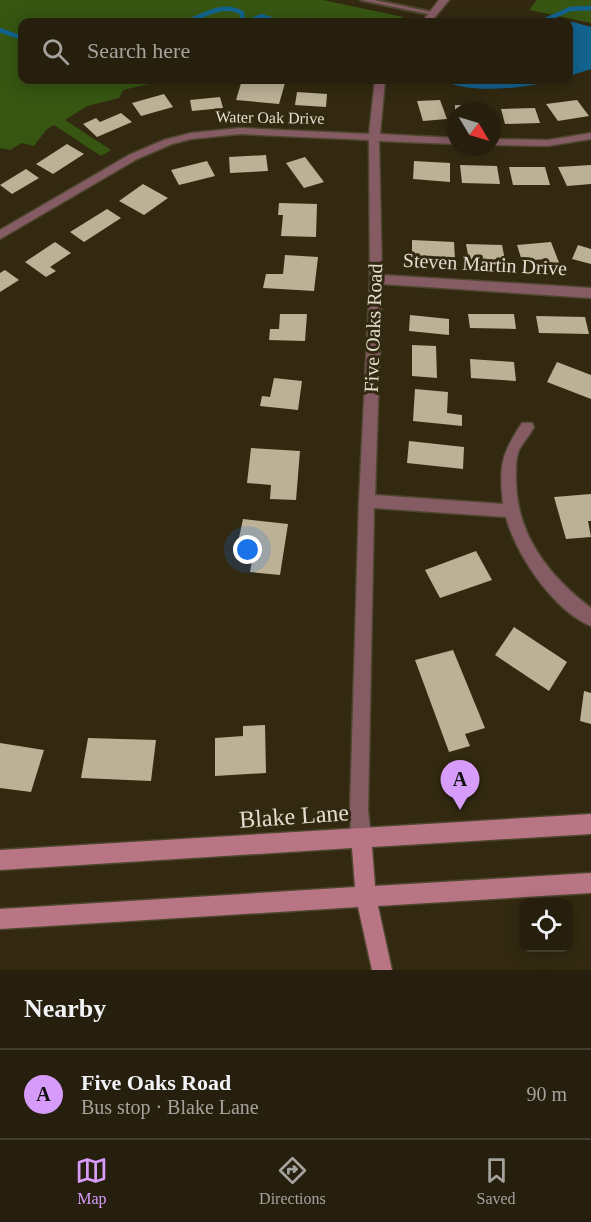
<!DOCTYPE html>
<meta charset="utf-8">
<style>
body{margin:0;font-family:Georgia,serif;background:#322c1b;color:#f1f3f6}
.controls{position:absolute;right:18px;bottom:18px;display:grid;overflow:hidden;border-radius:12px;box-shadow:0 3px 15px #0003}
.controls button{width:54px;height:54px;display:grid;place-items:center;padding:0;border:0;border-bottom:2px solid #423d2e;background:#261f0d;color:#f1f3f6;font:30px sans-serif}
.compass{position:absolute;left:447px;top:102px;width:54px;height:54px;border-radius:50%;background:#261f0d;box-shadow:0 3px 15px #0003;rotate:128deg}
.you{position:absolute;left:248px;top:550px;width:21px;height:21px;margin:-15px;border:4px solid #fff;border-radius:50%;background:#1a73e8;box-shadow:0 0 0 9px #1a73e833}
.badge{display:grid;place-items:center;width:39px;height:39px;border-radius:50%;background:#d79bf9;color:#111;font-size:20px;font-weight:700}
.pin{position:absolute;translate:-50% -50px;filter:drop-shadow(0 2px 3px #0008)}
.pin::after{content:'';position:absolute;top:32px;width:21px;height:18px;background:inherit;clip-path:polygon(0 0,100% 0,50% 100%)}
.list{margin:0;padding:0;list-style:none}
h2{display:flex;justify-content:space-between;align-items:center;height:78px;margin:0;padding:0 24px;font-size:26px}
h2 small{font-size:20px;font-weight:400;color:#a4a29d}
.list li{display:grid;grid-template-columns:39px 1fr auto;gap:18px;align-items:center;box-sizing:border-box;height:90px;padding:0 24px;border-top:2px solid #423d2e}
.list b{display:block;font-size:22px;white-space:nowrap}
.list p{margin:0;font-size:20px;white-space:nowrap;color:#a4a29d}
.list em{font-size:20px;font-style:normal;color:#a4a29d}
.icon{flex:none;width:33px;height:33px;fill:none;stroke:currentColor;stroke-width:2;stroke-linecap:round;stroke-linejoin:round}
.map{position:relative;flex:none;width:591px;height:970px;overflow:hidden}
.search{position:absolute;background:#261f0d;box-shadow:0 3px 15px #0003;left:18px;right:18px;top:18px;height:66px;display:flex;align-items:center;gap:15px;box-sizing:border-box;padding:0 21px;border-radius:12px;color:#a4a29d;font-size:22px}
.sheet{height:168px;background:#261f0d}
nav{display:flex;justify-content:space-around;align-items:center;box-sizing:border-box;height:84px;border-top:2px solid #423d2e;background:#261f0d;font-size:16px;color:#a4a29d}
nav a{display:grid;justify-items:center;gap:3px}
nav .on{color:#d79bf9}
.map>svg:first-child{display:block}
.green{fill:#365612}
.water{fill:#136390}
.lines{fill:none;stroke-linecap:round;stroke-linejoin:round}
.stream{stroke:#136390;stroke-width:4.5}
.building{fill:#bcb095}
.lane-casing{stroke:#4f462f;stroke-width:4}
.street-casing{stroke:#4f462f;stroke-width:3}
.secondary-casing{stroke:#4f462f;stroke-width:3}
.lane{fill:#855b64;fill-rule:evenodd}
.street{fill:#855b64;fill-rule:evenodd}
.secondary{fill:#b87584;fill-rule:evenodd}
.labels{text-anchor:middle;stroke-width:6;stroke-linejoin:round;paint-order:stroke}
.far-street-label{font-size:16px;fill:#e3ddcf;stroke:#332911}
.street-label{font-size:20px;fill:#e3ddcf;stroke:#332911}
.near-street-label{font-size:24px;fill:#e3ddcf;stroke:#332911}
</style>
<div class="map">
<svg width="591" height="970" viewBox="0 0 591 970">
<rect width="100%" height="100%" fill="#332911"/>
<g class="green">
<path d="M0 0H323L403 17 402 21 406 22H22V80H166L123 90 119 98 87 106 65 120 111 150 101 156 54 125 47 129 34 146 22 143 10 150 0 148Z"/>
<path d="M537 0H591V23L529 10Z"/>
</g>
<g class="water">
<path d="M562 22H573L591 27V69L569 76 568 22Z"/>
<path d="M441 80H556C525 88 471 95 441 80Z"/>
</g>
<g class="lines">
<g class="stream">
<path d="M187 22C205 15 223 2 242 13L243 22"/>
<path d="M247 22 262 16 279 22"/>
<path d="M298 22 307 20 309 22"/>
<path d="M508 22 543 21 570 9 591 8"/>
<path d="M0 30 22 38"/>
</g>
</g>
<g class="building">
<path d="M242 80 285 83 279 104 236 100Z"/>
<path d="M297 92 327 94 326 107 295 105Z"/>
<path d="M164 94 173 107 141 116 132 103Z"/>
<path d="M220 97 223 108 192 111 190 100Z"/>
<path d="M440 100 447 119 423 121 417 101Z"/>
<path d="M577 100 589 116 558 121 546 104Z"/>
<path d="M455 105 488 106 489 111H455Z"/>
<path d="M535 108 540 123 505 124 501 109Z"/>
<path d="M121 113 132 122 97 137 83 124 96 118 100 122Z"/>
<path d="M67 144 84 154 53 174 36 164Z"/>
<path d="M266 155 268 171 230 173 229 157Z"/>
<path d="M305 157 324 182 304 188 286 163Z"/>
<path d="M207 161 215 176 179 185 171 170Z"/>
<path d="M414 161 450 163V182L413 179Z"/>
<path d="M460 165 497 166 500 184 462 183Z"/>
<path d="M591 165V184L567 186 558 167Z"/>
<path d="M509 167H545L550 185H513Z"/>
<path d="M26 169 39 178 12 194 0 185Z"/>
<path d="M143 184 168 198 144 215 119 201Z"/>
<path d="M279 203 317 204 316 237 281 236 283 215H278Z"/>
<path d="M107 209 121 218 84 242 70 232Z"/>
<path d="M412 240 454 242 455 259 412 256Z"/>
<path d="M55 242 71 253 50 267 56 271 46 277 25 262Z"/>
<path d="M551 242 560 265 549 266 546 259 522 261 517 245Z"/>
<path d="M466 244 502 245 505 260H469Z"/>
<path d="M578 245 591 249V264L572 259Z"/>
<path d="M285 255 318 257 314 291 263 288 266 274H283Z"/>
<path d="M5 270 19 280 0 292V273Z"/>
<path d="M280 314H307L305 341 269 340 270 329H279Z"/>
<path d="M468 314H514L516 329 470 328Z"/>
<path d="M410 315 449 319V335L409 331Z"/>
<path d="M536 316 585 317 589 334 539 333Z"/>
<path d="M412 345 436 346 437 378 412 376Z"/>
<path d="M470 359 514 362 516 381 471 378Z"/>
<path d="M557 362 591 375V399L547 382Z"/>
<path d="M274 378 302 381 298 410 260 406 262 396 270 397Z"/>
<path d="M415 389 448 392 447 413 462 415V426L413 421Z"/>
<path d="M409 441 464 447 463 469 407 463Z"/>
<path d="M251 448 300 451 296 500 270 499 271 485 247 483Z"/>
<path d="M591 494V521H588L591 537 566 539 554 497Z"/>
<path d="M243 519 288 524 280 575 250 572 254 549 237 547Z"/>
<path d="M476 551 492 580 440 598 425 570Z"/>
<path d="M514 627 567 662 549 691 495 655Z"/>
<path d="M453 650 485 728 465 734 470 746 449 752 415 660Z"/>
<path d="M584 691 591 693V724L580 721Z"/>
<path d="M265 725 266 773 215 776V738L243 736V726Z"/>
<path d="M88 738 156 740 151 781 81 778Z"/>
<path d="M0 743 44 750 31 792 0 788Z"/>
</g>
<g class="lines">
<defs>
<path id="lane" d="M361 0H374L436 13 433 15Z"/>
<g id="street">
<path d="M439 0H449L431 22H422Z"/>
<path d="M375 80H385L380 134 456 138V144L379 141 382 275 591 288V298L382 284 375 495 503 504C499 465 501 455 522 423H532L534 427C530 435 523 442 519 450 515 460 516 472 516 482 517 536 550 577 591 608V626C554 611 516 555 506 517L374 508 368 810 371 837 368 844 361 847 354 844 351 837 350 810 359 501 370 279 369 140 240 134 191 139 172 144 137 159 0 239V230L129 155 164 140 191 133 240 128 369 134Z"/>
<path d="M591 133V139L548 146 492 145V139L548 140Z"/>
</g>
<path id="secondary" d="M591 814V834L372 847 375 886 591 873V893L378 906 392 970H372L358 907 0 929V909L355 887 352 848 0 870V850Z"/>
</defs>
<use href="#lane" class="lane-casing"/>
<use href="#street" class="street-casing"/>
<use href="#secondary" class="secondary-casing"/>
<use href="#lane" class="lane"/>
<use href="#street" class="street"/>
<use href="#secondary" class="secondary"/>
</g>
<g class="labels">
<g class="far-street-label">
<text transform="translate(270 117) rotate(1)" y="6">Water Oak Drive</text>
</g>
<g class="street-label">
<text transform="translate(485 264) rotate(3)" y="7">Steven Martin Drive</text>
<text transform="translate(373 328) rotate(-88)" y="7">Five Oaks Road</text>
</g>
<g class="near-street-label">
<text transform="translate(294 816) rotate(-4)" y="8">Blake Lane</text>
</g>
</g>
</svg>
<div class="controls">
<button><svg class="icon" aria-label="locate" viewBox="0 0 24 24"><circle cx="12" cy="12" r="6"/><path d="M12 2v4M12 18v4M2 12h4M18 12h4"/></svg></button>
</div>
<svg class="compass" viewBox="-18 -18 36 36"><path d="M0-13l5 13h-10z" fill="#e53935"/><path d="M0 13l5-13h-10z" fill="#a4a29d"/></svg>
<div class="you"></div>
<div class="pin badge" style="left:460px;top:810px">A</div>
<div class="search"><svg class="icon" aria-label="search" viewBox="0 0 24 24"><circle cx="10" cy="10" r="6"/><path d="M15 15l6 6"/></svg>Search here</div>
</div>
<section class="sheet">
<h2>Nearby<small></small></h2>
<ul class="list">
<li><span class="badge">A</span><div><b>Five Oaks Road</b><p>Bus stop · Blake Lane</p></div><em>90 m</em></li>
</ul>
</section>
<nav>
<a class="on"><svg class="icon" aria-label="map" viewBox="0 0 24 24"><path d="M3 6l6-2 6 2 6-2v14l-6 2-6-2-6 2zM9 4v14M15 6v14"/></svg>Map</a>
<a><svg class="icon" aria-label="directions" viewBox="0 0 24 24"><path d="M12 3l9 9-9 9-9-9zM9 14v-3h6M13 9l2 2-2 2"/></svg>Directions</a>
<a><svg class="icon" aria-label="saved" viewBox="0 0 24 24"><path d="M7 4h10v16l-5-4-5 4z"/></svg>Saved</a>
</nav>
